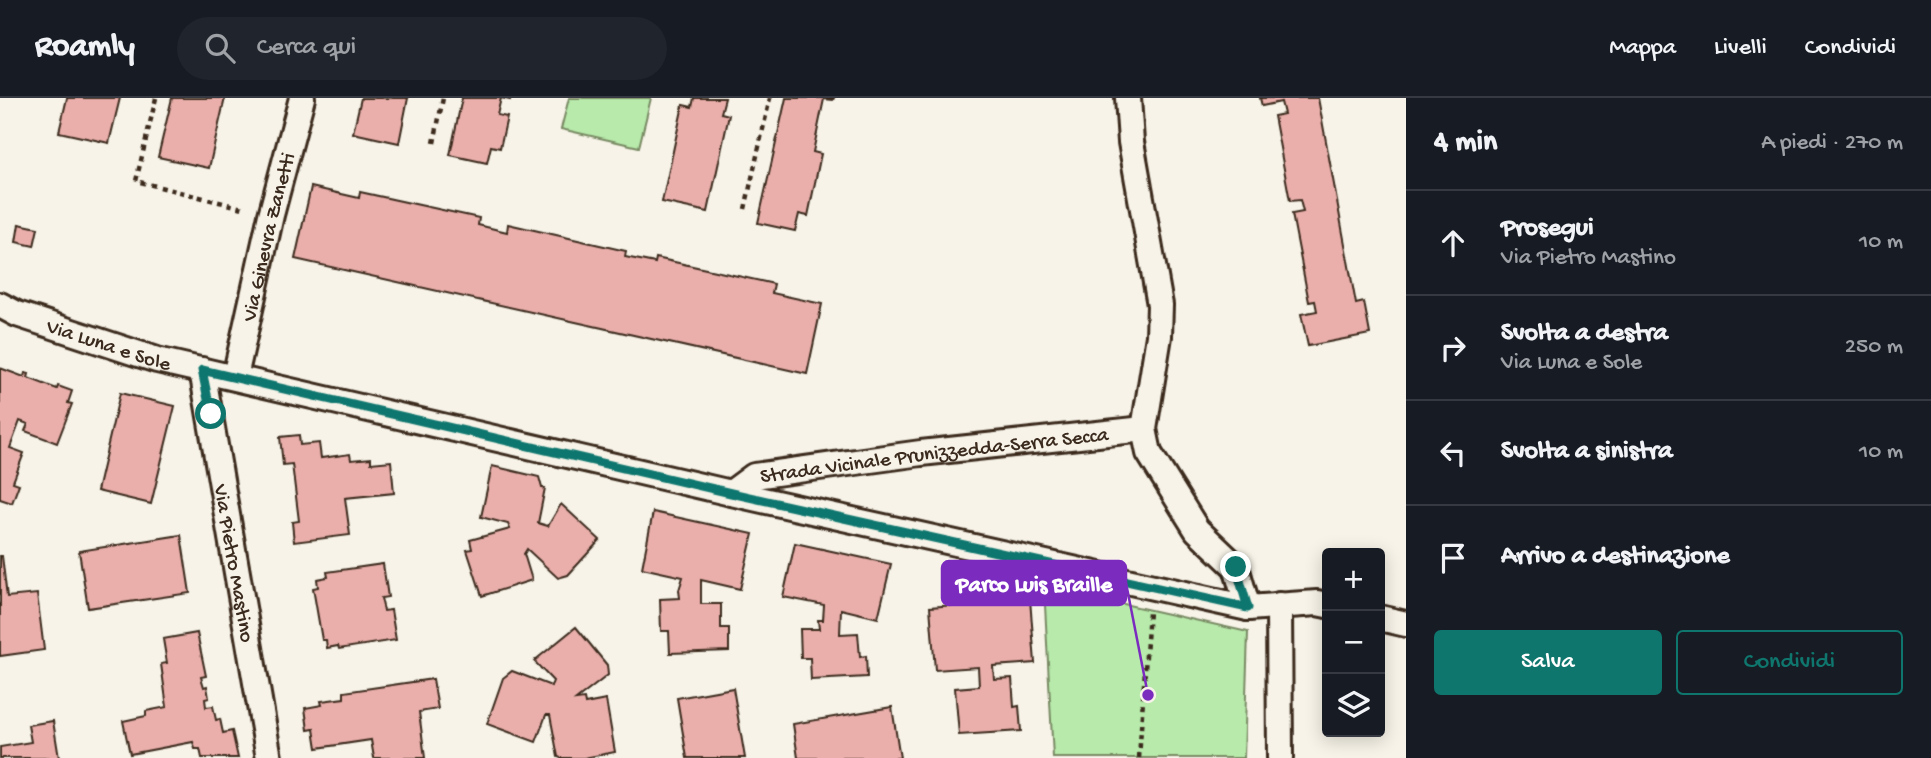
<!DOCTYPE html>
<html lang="it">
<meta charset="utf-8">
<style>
body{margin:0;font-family:"Gochi Hand",sans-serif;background:#20242c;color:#f1f3f6}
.controls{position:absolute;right:21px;bottom:21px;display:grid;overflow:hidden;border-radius:7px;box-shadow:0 4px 18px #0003}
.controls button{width:63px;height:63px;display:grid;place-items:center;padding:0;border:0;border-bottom:2px solid #363941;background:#171b24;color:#f1f3f6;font:35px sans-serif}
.stop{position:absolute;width:21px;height:21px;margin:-16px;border:5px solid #0f766e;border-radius:50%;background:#fff}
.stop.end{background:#0f766e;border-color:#fff;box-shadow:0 2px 7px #0008}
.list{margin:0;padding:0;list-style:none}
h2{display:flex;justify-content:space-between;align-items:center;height:91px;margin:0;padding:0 28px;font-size:30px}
h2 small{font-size:23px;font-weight:400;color:#9ea1a6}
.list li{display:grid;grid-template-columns:46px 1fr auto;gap:21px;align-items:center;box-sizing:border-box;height:105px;padding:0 28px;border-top:2px solid #363941}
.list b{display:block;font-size:26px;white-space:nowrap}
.list p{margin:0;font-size:23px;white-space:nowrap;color:#9ea1a6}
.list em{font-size:23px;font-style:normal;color:#9ea1a6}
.actions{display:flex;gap:14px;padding:21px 28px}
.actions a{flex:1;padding:16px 0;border:2px solid #0f766e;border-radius:7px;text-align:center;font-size:24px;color:#0f766e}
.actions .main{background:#0f766e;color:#fff}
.icon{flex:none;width:38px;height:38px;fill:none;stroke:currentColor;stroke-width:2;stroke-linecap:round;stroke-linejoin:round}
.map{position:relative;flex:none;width:1406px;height:660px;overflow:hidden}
header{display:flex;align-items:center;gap:42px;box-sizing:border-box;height:98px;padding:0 35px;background:#171b24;border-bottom:2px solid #363941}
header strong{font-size:33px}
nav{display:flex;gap:38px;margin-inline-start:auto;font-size:24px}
.search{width:490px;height:63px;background:#20242c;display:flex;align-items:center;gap:18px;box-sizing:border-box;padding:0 24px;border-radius:38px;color:#9ea1a6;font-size:26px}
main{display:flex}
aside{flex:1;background:#171b24}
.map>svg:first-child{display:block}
.green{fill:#b7eaab;stroke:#798a64;stroke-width:2}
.building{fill:#eaafab;stroke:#3b2a1e;stroke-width:2}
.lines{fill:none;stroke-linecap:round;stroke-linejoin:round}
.minor-casing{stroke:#3b2a1e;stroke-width:30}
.path{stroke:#3b2a1e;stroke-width:4.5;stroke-dasharray:5 5;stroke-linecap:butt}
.minor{stroke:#f7f3e8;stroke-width:24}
.route{stroke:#0f766e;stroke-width:9}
.labels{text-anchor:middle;stroke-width:5;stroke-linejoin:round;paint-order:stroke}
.street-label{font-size:21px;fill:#3b2a1e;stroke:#f7f3e8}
.leader{fill:none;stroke:#7b2cbf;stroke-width:2.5}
.callout-dot{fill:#7b2cbf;stroke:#f7f3e8;stroke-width:2.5}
.callout{fill:#7b2cbf;stroke:#7b2cbf;stroke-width:2.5}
.callout-label{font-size:23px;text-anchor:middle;font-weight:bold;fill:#fff}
</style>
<header>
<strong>Roamly</strong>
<div class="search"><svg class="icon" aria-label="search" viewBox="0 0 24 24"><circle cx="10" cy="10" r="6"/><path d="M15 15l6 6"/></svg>Cerca qui</div>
<nav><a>Mappa</a><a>Livelli</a><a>Condividi</a></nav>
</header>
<main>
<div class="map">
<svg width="1406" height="660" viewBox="0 0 1406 660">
<rect width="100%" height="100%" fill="#f7f3e8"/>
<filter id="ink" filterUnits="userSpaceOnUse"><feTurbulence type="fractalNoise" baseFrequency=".0143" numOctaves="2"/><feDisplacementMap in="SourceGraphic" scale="14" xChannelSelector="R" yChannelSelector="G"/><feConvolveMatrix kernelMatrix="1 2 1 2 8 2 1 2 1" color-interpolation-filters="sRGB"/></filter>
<g filter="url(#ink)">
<g class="green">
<path d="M569 0H651L639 49 561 31Z"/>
<path d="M1044 488 1248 534 1244 660H1053Z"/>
</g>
<g class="building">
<path d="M67 0H120L109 45 59 34Z"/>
<path d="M172 0H225L209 70 158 59Z"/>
<path d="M361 0H408L399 45 353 35Z"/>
<path d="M462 0H511L510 2 501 0 497 17 507 19 500 50 491 48 487 65 450 57Z"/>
<path d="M694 0H725L721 15 729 17 708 114 662 104 683 7 692 9Z"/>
<path d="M786 0H834L833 2 824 1 813 54 821 56 808 118 799 116 795 133 758 125Z"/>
<path d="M1260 0H1318L1356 206 1364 204 1370 236 1308 248 1301 216 1317 213 1315 203 1309 204 1292 116 1303 114 1300 102 1290 103 1274 18 1284 16 1281 4 1262 8Z"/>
<path d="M311 89 359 100 360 94 479 120 478 127 507 134 508 126 626 153 625 159 655 165 656 160 774 186 772 195 822 206 807 276 295 161Z"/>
<path d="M19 126 38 130 34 148 16 144Z"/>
<path d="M0 270 24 279 25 275 29 276 28 280 57 291 58 288 72 293 68 305 72 306 57 345 25 333 28 326 20 323 10 350 24 355 13 384 19 386 12 405 0 401Z"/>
<path d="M120 295 175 308 151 406 97 393Z"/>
<path d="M299 337 300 347 319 345 321 360 350 356 351 362 371 360V365L391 363 394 395 345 400 350 437 294 444 292 424 299 423 292 366 283 367 280 339Z"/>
<path d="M492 368 539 379 542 390H545L538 425 548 428 561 406 600 442 568 477 558 480 527 451 524 456 532 482 482 498 467 452 472 451 470 442 510 431 508 426 481 419Z"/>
<path d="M653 414 753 436 740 491 701 482V506H721V530H729V553L670 555 669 533H661L660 501 680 500 679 492 683 479 642 470Z"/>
<path d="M181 437 190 495 88 510 79 453Z"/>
<path d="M795 445 891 466 878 520 841 511 840 536 858 535 860 559 866 558 867 579 811 582 810 560H801L800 531H819L818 522H823L824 507 783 499Z"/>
<path d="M0 458H2L7 499 37 496 44 552 0 558Z"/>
<path d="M383 466 388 499 381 500 384 513 391 512 396 542 339 551 338 548 327 550 326 542H322L313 490 318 489 317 481 328 479 327 474Z"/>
<path d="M1030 501 1035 565 993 568 994 581 1012 580 1014 609 1019 608 1021 633 959 637 955 590 979 588 978 569 935 572 930 509Z"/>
<path d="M576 529 607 567 608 577 576 602 584 601 585 606 606 602 615 654 584 660H561L558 659 550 617H546L536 644 487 626 503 580 512 573 551 588 553 583 534 563Z"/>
<path d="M197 535 206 578 201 579 204 589 207 588 209 600 205 601 206 609 213 608 216 622 220 621 223 635 232 633 238 660H202L200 651H195L193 644 130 656 123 623 146 618V613L167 609 161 566 167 565 163 541Z"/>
<path d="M433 581 438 611 419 614 425 660H374L371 642 317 650 314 631 308 632 305 610 322 607 321 603 344 600V594Z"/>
<path d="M733 590 745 660H687L677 600Z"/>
<path d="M892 609 900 660H798L793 626Z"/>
<path d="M53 623 59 660H0V649L31 644 28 627Z"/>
</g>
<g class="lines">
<defs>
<g id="minor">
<path d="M1128 0 1131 44 1160 207 1159 238 1144 331 1149 355 1197 432 1236 469 1248 510"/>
<path id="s1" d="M0 207 17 216 157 262 731 395 1248 510 1317 505 1327 507"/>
<path id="s2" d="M202 272 269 660"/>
<path id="s3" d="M235 279 271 117 302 0"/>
<path id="s4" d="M731 395 754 378 921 355 1144 331"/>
<path d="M1279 507 1280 660"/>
<path d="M1380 520 1406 526"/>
</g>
</defs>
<use href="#minor" class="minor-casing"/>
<g class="path">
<path d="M156 0 136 83 247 111"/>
<path d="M434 45 443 0"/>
<path d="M745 111 770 0"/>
<path d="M1139 660 1149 513"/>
</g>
<use href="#minor" class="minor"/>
</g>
</g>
<g class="lines" filter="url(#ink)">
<path class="route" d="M211 316 202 272 731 395 1248 510 1236 469"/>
</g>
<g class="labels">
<g class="street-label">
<text dy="7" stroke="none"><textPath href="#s3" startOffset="144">Via Ginevra Zanetti</textPath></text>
<text dy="7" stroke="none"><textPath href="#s1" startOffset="116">Via Luna e Sole</textPath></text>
<text dy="7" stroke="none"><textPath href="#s4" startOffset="210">Strada Vicinale Prunizzedda-Serra Secca</textPath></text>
<text dy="7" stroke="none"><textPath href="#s2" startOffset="196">Via Pietro Mastino</textPath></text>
</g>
</g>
<path class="leader" d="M1148 597L1126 485"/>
<circle class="callout-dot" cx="1148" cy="597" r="7"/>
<rect class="callout" x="942" y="463" width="184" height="44" rx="7"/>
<g class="callout-label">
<text x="1034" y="493">Parco Luis Braille</text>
</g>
</svg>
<div class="controls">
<button>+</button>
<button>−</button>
<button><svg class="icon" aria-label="layers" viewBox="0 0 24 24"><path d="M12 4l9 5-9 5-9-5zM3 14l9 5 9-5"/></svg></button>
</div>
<div class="stop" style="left:211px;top:316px"></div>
<div class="stop end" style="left:1236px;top:469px"></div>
</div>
<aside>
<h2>4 min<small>A piedi · 270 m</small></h2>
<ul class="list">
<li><svg class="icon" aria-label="ahead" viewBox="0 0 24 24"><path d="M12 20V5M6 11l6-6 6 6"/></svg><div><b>Prosegui</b><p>Via Pietro Mastino</p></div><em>10 m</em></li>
<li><svg class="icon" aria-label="right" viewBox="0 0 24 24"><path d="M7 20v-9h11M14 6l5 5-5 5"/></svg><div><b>Svolta a destra</b><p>Via Luna e Sole</p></div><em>250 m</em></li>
<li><svg class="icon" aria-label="left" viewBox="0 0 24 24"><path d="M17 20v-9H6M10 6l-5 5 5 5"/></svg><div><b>Svolta a sinistra</b></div><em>10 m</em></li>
<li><svg class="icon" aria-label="arrive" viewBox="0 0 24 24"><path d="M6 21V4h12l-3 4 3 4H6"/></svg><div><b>Arrivo a destinazione</b></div></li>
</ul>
<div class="actions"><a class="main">Salva</a><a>Condividi</a></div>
</aside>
</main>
